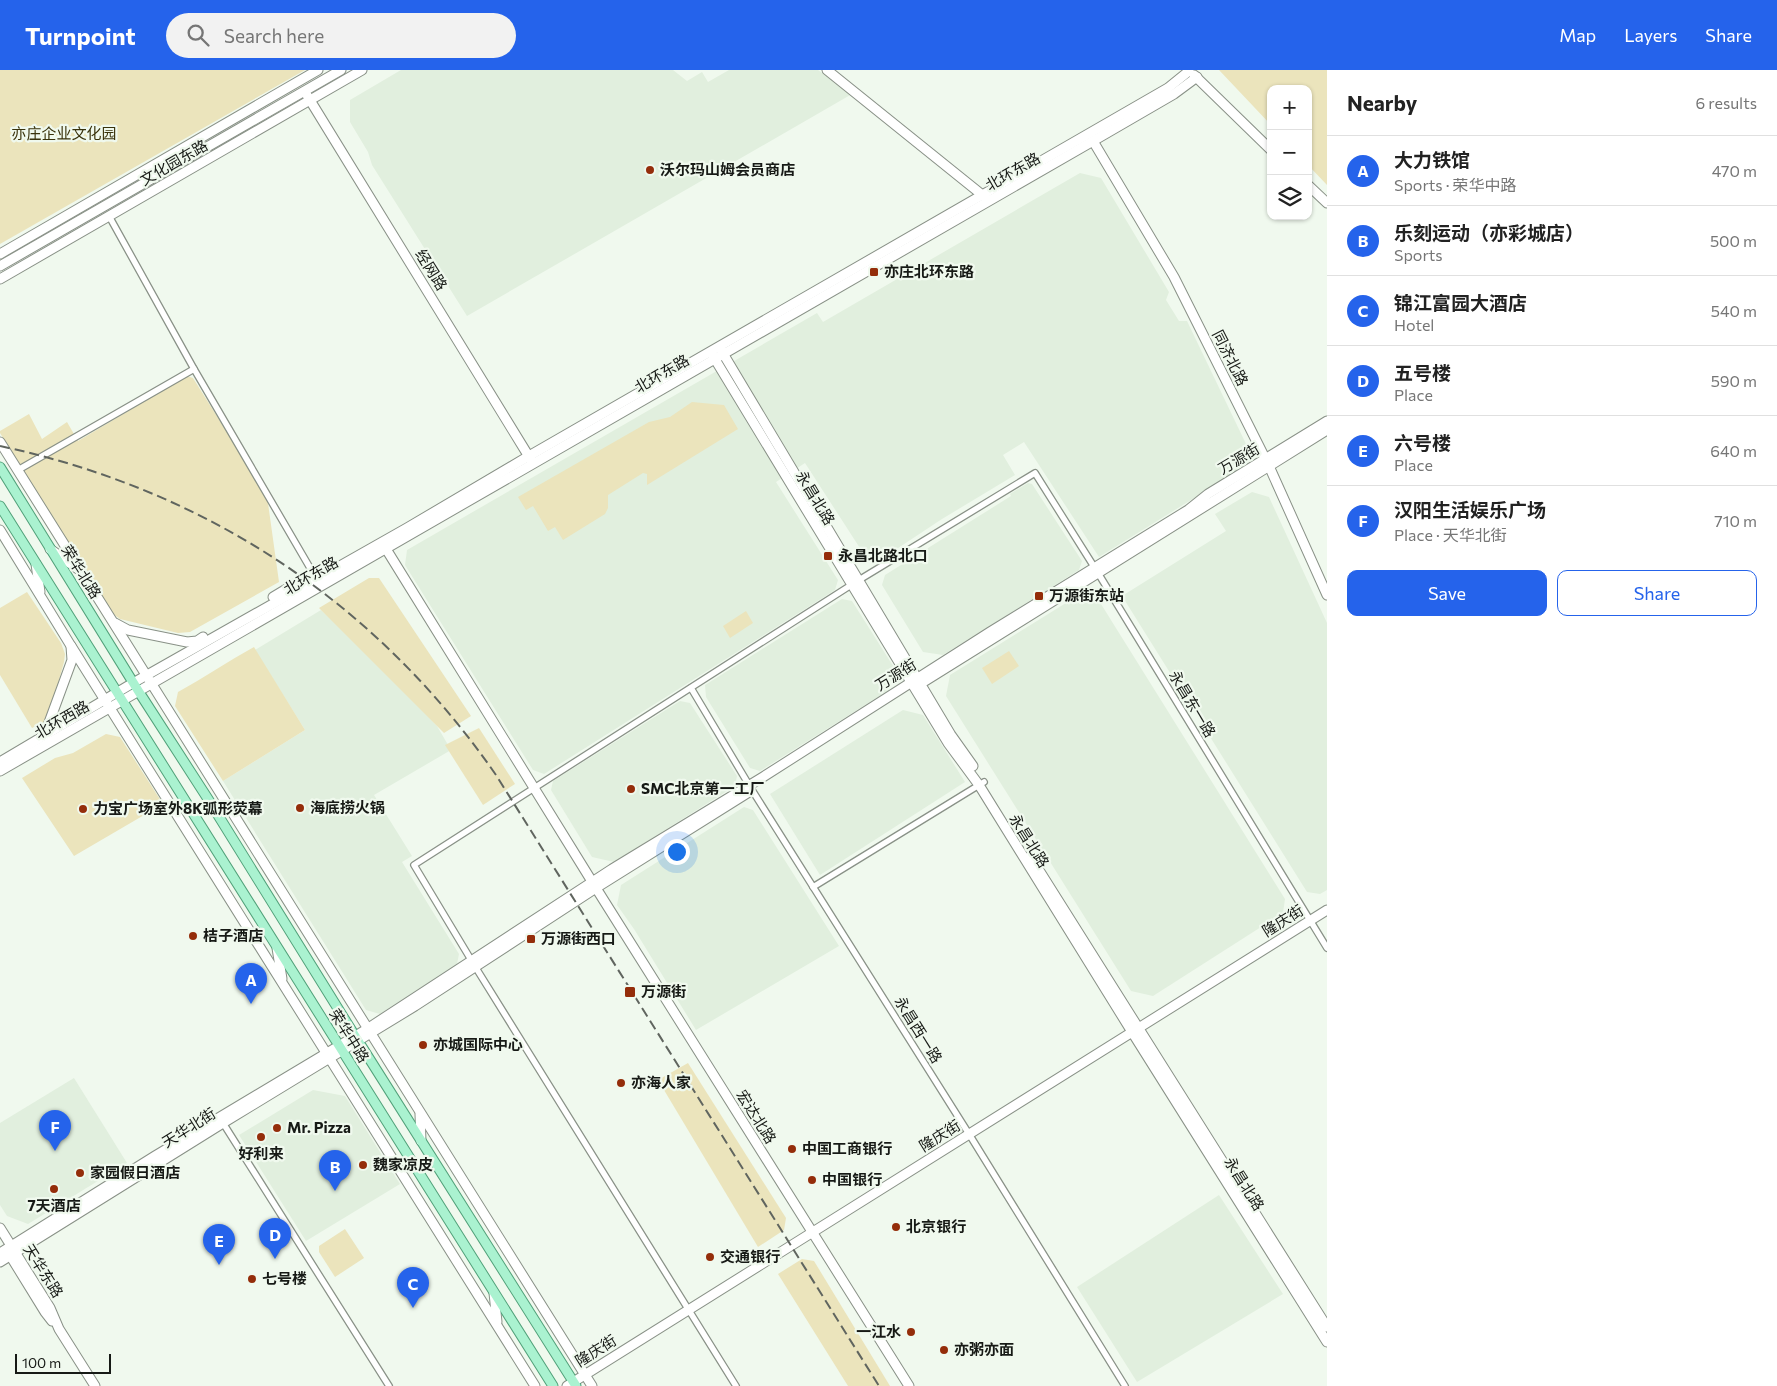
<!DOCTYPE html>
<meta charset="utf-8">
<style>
body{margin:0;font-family:Commissioner,"Noto Sans SC",sans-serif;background:#f2f2f2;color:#222}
.controls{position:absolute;right:15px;top:15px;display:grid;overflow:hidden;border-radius:10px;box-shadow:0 1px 4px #0004}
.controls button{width:45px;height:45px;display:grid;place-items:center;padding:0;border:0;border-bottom:1px solid #e0e0e0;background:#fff;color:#222;font:25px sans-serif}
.scale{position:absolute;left:15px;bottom:12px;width:96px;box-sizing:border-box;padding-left:5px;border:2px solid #171a16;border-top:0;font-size:14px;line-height:18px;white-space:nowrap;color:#171a16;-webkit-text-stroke:4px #f0f9ee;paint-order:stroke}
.you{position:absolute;left:676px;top:781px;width:18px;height:18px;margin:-12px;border:4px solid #fff;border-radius:50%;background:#1a73e8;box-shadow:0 0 0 8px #1a73e833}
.badge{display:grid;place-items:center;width:32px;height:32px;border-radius:50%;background:#2563eb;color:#fff;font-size:16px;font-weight:700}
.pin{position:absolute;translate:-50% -41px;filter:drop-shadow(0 1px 2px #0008)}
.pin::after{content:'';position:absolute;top:26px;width:18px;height:15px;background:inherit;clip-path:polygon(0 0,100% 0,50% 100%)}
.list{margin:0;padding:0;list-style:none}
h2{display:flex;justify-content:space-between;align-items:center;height:65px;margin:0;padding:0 20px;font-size:21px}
h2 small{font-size:16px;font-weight:400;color:#767676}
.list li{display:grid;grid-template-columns:32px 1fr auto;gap:15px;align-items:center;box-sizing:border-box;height:70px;padding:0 20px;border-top:1px solid #e0e0e0}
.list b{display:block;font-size:19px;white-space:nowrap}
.list p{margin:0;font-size:16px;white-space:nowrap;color:#767676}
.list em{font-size:16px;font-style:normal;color:#767676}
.actions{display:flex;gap:10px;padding:15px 20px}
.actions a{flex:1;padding:11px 0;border:1px solid #2563eb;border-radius:10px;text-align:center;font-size:18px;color:#2563eb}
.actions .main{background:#2563eb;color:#fff}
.icon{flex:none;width:28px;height:28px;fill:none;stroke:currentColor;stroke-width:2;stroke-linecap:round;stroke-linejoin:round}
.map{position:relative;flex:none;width:1327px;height:1316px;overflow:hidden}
header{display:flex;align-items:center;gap:30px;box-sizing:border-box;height:70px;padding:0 25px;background:#2563eb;color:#fff}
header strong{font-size:24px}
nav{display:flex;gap:28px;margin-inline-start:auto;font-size:18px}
.search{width:350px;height:45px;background:#f2f2f2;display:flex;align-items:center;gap:12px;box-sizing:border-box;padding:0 18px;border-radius:28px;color:#767676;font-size:19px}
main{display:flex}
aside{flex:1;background:#fff}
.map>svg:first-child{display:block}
.built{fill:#e1efde}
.green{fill:#ebe4bc}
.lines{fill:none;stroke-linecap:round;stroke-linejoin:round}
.street-casing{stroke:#899187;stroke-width:8}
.secondary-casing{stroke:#899187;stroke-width:11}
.primary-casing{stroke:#52a17a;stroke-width:11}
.street{stroke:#fff;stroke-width:5.5}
.secondary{stroke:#fff;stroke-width:9}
.primary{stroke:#aaf2d0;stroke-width:9}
.rail{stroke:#60655f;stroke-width:2;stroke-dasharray:10 5;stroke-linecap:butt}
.poi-dot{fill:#942d0a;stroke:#f0f9ee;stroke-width:2}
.labels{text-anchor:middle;stroke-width:4.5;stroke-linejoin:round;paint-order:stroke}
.park-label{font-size:15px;fill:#39320b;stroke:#f0f9ee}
.street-label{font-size:15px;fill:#171a16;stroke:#f0f9ee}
.poi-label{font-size:15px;font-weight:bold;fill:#171a16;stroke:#f0f9ee;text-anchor:start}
</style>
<header>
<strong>Turnpoint</strong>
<div class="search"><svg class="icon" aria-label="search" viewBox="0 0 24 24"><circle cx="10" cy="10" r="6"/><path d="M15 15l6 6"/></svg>Search here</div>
<nav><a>Map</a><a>Layers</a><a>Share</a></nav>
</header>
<main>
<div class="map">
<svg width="1327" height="1316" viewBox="0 0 1327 1316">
<rect width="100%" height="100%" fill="#f0f9ee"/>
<g class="built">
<path d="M401 0H673L687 11 702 2 708 12 729 0H818L852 24 467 246 372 95 368 82 350 52V30Z"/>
<path d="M1080 103 1101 108 1169 222 1166 230 1179 251H1187L1247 376 1241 399 1099 487 1024 372 1003 385 1015 405 942 449 877 492 867 489 805 393 776 412 838 510 835 520 544 704 533 700 405 495 407 480 817 243 823 252Z"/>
<path d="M1028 413 1032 414 1082 491 1079 500 943 585 923 582 882 515 885 505 1011 426 1010 424Z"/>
<path d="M1252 422 1269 427 1327 553V820L1320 824 1307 822 1122 526 1226 461 1215 444Z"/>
<path d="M1082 523 1096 526 1285 829 1283 843 1153 926 1131 921 946 626 950 605Z"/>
<path d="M842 529 852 531 895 599 889 620 760 701 750 698 706 627 705 615Z"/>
<path d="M321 540 377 591 415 632 437 656 451 680 374 725 412 786 402 792 459 884 457 894 380 944 366 940 223 711 305 660 255 580Z"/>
<path d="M680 631 690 633 737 706 735 716 614 792 592 787 551 720 553 711Z"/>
<path d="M903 640 923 645 965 712 820 805 770 724Z"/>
<path d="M744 737 753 740 839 876 696 960 634 859 617 835 621 815Z"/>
<path d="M74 1008 127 1093 28 1154 7 1146 0 1135V1053Z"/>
<path d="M313 1020 345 1026 400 1114 306 1171 239 1065Z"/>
<path d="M1219 1125 1283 1224 1137 1312 1077 1217Z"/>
</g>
<g class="green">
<path d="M0 0H305L0 174Z"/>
<path d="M1219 0H1327V115L1308 95V19H1271V55Z"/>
<path d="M187 306 193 308 267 426 279 512 190 562 178 563 120 549 113 544 0 363V361L29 344 42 369 67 352 78 371Z"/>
<path d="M692 332 724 335 738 359 647 415V404L643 403 608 425V438L605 444 563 470 555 457 548 461 533 436 526 440 518 427 649 352 670 347Z"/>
<path d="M369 508H379L471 646 444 663 319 538Z"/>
<path d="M27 522 61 573 65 584 64 592 49 646 46 651 32 658 0 605V538Z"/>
<path d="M746 541 753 553 730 568 723 556Z"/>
<path d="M254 577 305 660 223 711 175 636 178 622C204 608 228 591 254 577Z"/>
<path d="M1009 581 1019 596 992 614 982 598Z"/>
<path d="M479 658 515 714 483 735 445 675Z"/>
<path d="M106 664 120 667 163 734 74 786 22 708 55 688 73 683Z"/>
<path d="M688 993 786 1148 784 1160 758 1177 658 1010Z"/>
<path d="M345 1159 364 1188 335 1207 319 1182V1176Z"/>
<path d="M802 1189 814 1191 890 1316H848L778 1204Z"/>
</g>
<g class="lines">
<defs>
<g id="street">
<path d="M109 146 194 299 313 503"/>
<path d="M18 400 194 299"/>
<path d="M691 618 752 720 969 1064 1125 1316"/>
<path d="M813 817 984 712"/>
<path d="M223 1053 389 1316"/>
<path d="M736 1316 476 898 414 795 859 510 1035 403 1098 503 1327 878"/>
</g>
<g id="secondary">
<path d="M827 0 986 128"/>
<path d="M1194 5 1271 80"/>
<path d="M305 22 531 390"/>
<path d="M1093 71 1174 207 1269 396 1327 525"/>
<path d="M1308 115 1327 133"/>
<path d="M0 184 318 0"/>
<path d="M0 196 341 0"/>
<path d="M0 209 362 0"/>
<path d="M721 280 951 665 973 696"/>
<path d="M713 286 948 673 979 715 1132 962 1327 1272"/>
<path d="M0 372 592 1316"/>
<path d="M0 460 71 576 72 590 47 658 41 667"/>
<path d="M383 474 596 818 909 1316"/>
<path d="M50 479 78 499"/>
<path d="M36 494 40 522"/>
<path d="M273 527 313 503H326"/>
<path d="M115 553 128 560 187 572 197 571 203 567"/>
<path d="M71 576 535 1316"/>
<path d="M925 611 1327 360"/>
<path d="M0 692 133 613 407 458 529 386 1168 18 1189 1"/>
<path d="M0 701 1093 71 1174 24 1197 7"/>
<path d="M1030 786 1327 1257"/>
<path d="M277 878 282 909"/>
<path d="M420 1044 421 1071"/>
<path d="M0 1158 50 1238 59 1259 95 1316"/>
<path d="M8 1182 45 1242 52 1251"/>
<path d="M0 1183 155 1086 367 959 612 799 763 707 990 562 1188 440 1208 424 1327 351"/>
<path d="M0 1192 223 1053 415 936 596 818 749 722"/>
<path d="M494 1223 497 1252"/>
<path d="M567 1316 1327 840"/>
</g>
<g id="primary">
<path d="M0 397 139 622 208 729 355 966 576 1316"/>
<path d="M0 436 553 1316"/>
</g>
</defs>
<use href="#street" class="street-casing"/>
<use href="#secondary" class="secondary-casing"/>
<use href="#primary" class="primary-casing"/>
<use href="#street" class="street"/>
<use href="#secondary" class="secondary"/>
<use href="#primary" class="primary"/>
<path class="rail" d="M0 376C206 420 376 532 496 705L879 1316"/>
</g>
<g class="poi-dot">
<circle cx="650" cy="100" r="5"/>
<rect x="869" y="197" width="10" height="10" rx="2.5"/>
<rect x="823" y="481" width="10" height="10" rx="2.5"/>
<rect x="1034" y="521" width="10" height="10" rx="2.5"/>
<circle cx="631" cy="719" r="5"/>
<circle cx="300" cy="738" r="5"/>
<circle cx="83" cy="739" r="5"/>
<circle cx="193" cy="866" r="5"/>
<rect x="526" y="864" width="10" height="10" rx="2.5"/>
<rect x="624" y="916" width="12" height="12" rx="2.5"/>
<circle cx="423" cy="975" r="5"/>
<circle cx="621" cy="1013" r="5"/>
<circle cx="277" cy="1058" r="5"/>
<circle cx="261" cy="1067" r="5"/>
<circle cx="792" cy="1079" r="5"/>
<circle cx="363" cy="1095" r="5"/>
<circle cx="80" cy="1103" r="5"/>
<circle cx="812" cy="1110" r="5"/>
<circle cx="54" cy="1119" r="5"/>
<circle cx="896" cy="1157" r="5"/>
<circle cx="710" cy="1187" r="5"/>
<circle cx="252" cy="1209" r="5"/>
<circle cx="911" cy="1262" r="5"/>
<circle cx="944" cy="1280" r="5"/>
</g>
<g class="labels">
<g class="park-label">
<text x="64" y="69">亦庄企业文化园</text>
</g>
<g class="street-label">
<text transform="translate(174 93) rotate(-30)" y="5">文化园东路</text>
<text transform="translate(1013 102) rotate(-30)" y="5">北环东路</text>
<text transform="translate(431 200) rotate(58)" y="5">经网路</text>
<text transform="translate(1230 288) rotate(63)" y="5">同济北路</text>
<text transform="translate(662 304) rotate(-30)" y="5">北环东路</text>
<text transform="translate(1239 389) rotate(-31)" y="5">万源街</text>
<text transform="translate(815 428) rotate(59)" y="5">永昌北路</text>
<text transform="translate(81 502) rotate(58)" y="5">荣华北路</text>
<text transform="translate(311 506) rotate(-30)" y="5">北环东路</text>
<text transform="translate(896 605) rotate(-32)" y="5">万源街</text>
<text transform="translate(1192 634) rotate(59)" y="5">永昌东一路</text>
<text transform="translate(62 650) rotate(-30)" y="5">北环西路</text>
<text transform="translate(1029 771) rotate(58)" y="5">永昌北路</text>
<text transform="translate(1283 851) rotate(-32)" y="5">隆庆街</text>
<text transform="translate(918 960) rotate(58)" y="5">永昌西一路</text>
<text transform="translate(349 966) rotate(58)" y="5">荣华中路</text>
<text transform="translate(756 1047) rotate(58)" y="5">宏达北路</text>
<text transform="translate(189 1058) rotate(-32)" y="5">天华北街</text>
<text transform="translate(940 1066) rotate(-32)" y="5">隆庆街</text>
<text transform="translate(1244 1114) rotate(58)" y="5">永昌北路</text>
<text transform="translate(43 1201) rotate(58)" y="5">天华东路</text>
<text transform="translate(596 1281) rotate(-32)" y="5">隆庆街</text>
</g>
<g class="poi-label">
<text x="660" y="105">沃尔玛山姆会员商店</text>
<text x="884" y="207">亦庄北环东路</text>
<text x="838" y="491">永昌北路北口</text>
<text x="1049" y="531">万源街东站</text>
<text x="641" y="724">SMC北京第一工厂</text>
<text x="310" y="743">海底捞火锅</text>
<text x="93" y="744">力宝广场室外8K弧形荧幕</text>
<text x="203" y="871">桔子酒店</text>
<text x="541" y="874">万源街西口</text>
<text x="641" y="927">万源街</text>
<text x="433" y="980">亦城国际中心</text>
<text x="631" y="1018">亦海人家</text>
<text x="287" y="1063">Mr. Pizza</text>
<text x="802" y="1084">中国工商银行</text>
<text x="261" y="1089" text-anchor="middle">好利来</text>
<text x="373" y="1100">魏家凉皮</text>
<text x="90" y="1108">家园假日酒店</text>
<text x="822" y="1115">中国银行</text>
<text x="54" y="1141" text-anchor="middle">7天酒店</text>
<text x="906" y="1162">北京银行</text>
<text x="720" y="1192">交通银行</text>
<text x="262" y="1214">七号楼</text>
<text x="901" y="1267" text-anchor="end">一江水</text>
<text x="954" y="1285">亦粥亦面</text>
</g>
</g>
</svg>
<div class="controls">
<button>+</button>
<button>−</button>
<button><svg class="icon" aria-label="layers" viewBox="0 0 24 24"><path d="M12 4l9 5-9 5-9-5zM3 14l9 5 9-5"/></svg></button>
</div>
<div class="scale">100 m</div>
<div class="you"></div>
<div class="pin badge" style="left:251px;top:934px">A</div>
<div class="pin badge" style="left:335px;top:1121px">B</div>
<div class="pin badge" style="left:413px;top:1238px">C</div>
<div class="pin badge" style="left:275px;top:1189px">D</div>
<div class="pin badge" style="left:219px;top:1195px">E</div>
<div class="pin badge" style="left:55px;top:1081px">F</div>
</div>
<aside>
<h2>Nearby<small>6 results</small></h2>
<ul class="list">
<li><span class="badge">A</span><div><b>大力铁馆</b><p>Sports · 荣华中路</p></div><em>470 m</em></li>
<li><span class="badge">B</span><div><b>乐刻运动（亦彩城店）</b><p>Sports</p></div><em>500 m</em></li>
<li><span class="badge">C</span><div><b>锦江富园大酒店</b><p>Hotel</p></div><em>540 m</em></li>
<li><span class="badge">D</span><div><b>五号楼</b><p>Place</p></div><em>590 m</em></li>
<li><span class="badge">E</span><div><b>六号楼</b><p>Place</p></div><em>640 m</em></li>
<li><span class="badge">F</span><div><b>汉阳生活娱乐广场</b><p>Place · 天华北街</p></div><em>710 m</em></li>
</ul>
<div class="actions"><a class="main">Save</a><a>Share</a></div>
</aside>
</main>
